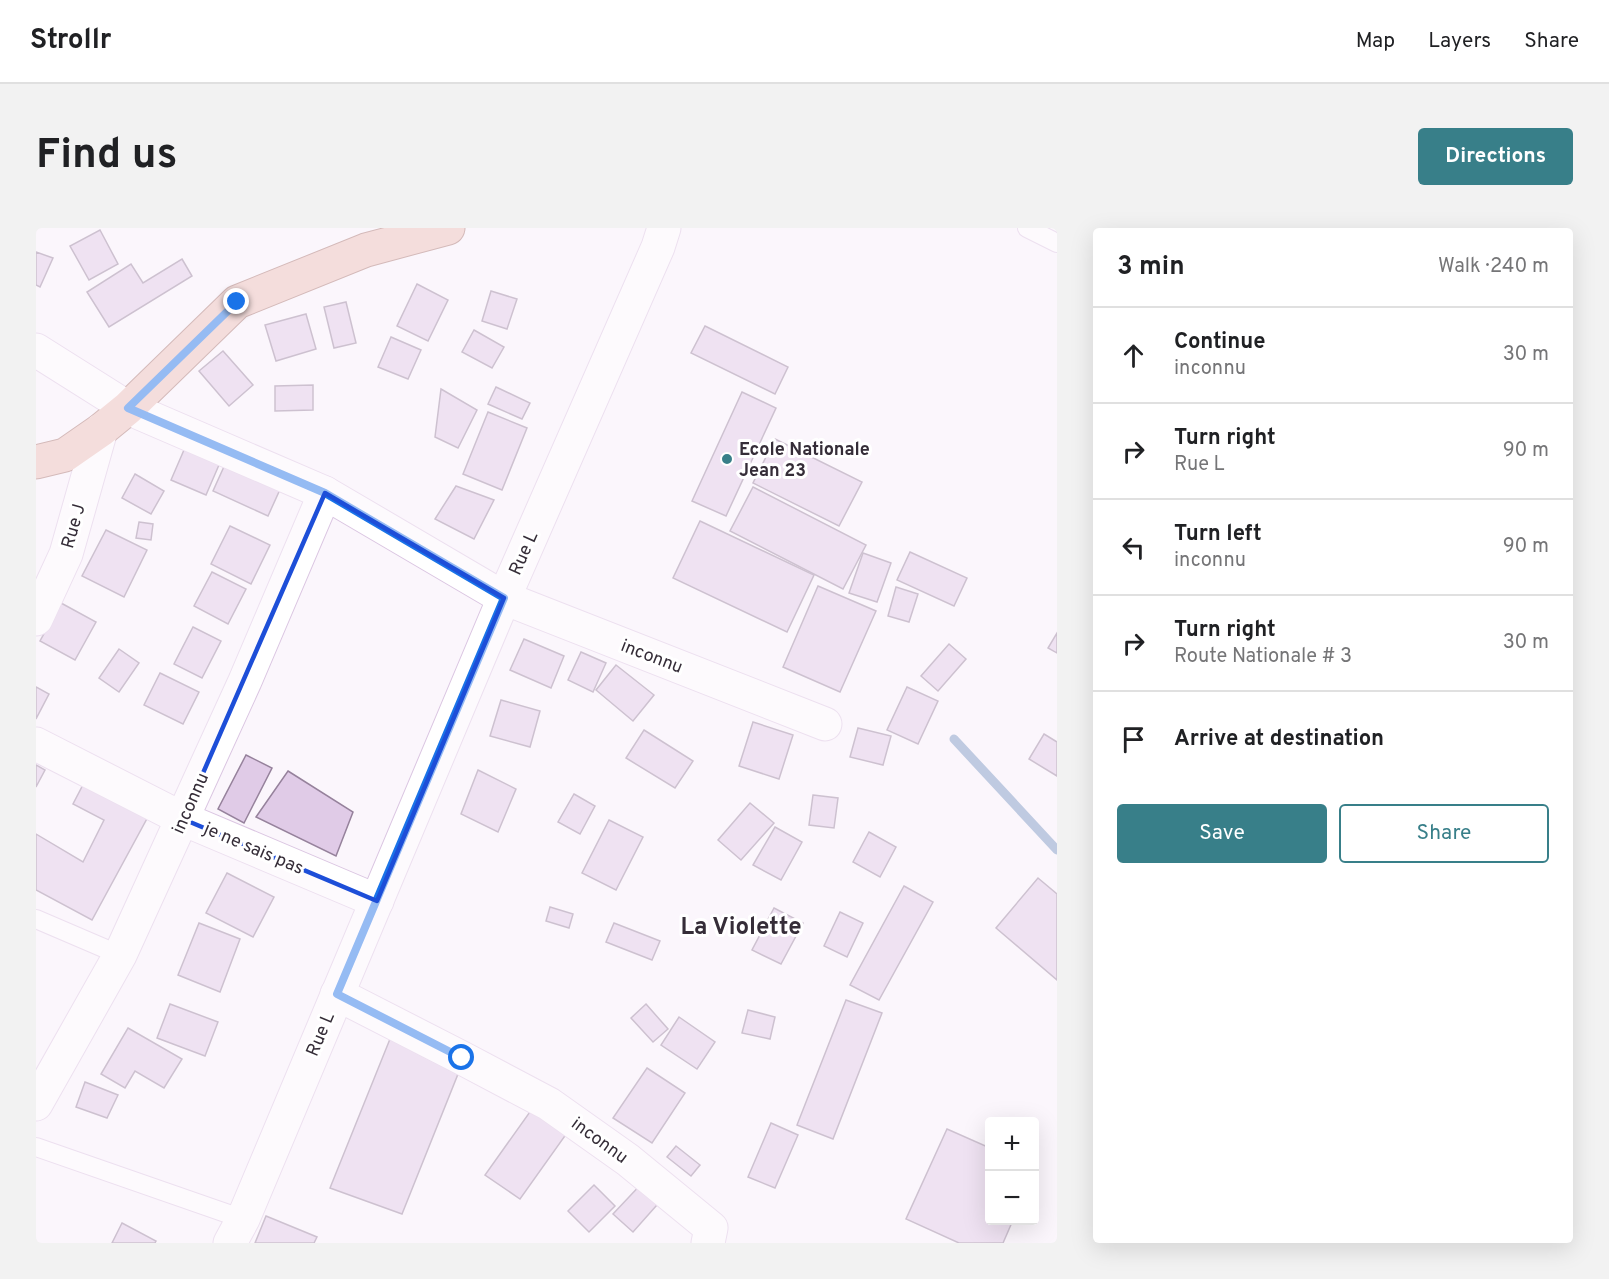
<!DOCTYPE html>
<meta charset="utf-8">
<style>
body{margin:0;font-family:Overpass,sans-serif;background:#f2f2f2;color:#202124}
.controls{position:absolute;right:18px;bottom:18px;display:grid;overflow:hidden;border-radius:6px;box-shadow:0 6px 24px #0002}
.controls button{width:54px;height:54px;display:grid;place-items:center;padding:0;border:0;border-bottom:2px solid #e0e0e0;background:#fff;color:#202124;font:30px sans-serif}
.stop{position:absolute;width:18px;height:18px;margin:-14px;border:4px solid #1a73e8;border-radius:50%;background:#fff}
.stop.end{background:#1a73e8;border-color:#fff;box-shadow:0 2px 6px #0008}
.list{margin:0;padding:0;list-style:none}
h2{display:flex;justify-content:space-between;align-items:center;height:78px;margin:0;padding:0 24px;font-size:26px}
h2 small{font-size:20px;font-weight:400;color:#757577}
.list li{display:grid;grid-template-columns:39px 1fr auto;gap:18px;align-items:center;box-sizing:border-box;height:96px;padding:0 24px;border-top:2px solid #e0e0e0}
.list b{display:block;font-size:22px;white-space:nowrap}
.list p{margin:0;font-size:20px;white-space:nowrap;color:#757577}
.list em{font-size:20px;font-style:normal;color:#757577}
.actions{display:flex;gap:12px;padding:18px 24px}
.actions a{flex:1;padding:14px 0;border:2px solid #387f89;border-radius:6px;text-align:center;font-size:21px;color:#387f89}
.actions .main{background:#387f89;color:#fff}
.icon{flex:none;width:33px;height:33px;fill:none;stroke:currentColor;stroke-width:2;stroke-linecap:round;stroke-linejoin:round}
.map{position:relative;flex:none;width:1021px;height:1015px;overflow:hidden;border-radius:6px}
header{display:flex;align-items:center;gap:36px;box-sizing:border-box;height:84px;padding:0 30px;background:#fff;border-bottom:2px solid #e0e0e0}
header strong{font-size:28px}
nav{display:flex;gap:33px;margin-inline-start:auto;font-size:21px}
.intro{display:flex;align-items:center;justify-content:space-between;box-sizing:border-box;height:144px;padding:0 36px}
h1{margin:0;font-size:42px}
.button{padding:15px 27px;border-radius:6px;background:#387f89;color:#fff;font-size:21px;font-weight:700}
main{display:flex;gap:36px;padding:0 36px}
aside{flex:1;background:#fff;border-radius:6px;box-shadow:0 6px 24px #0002}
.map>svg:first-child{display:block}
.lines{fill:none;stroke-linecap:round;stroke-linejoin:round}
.stream{stroke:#7595c0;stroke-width:9}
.building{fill:#e0cbe7;stroke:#96829c;stroke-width:1.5}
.lane-casing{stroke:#dbc6e2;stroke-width:20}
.street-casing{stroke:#dbc6e2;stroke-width:35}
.secondary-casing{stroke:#dbc6e2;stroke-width:35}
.primary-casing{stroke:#a4716a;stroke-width:35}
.lane{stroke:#fff;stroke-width:18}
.street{stroke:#fff;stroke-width:33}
.secondary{stroke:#fff;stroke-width:33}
.primary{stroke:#ecbfb6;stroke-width:33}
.route{stroke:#1a73e8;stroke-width:8}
.marked{fill:none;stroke:#1d4ed8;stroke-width:4.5;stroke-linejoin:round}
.poi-dot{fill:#387f89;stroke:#fff;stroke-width:2}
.labels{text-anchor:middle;stroke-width:6;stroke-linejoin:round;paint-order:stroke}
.poi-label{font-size:18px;font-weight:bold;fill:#352d38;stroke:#fff;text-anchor:start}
.street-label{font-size:18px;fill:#352d38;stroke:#fff}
.district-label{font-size:24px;font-weight:bold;fill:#352d38;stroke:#fff}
</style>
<header>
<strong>Strollr</strong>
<nav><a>Map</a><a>Layers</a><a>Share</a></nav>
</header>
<div class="intro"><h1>Find us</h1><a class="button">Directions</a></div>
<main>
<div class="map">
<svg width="1021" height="1015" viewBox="0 0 1021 1015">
<rect width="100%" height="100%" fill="#fbf6fc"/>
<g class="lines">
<path class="stream" d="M918 511 1021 622"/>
</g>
<g class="building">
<path d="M64 2 82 36 53 52 34 18Z"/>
<path d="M0 24 17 30 4 59 0 57Z"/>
<path d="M146 31 156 48 73 99 51 64 95 36 107 55Z"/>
<path d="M381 56 412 72 392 113 361 98Z"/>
<path d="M455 63 481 71 471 101 446 93Z"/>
<path d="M310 74 320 115 298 120 288 79Z"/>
<path d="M270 86 280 121 240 133 229 97Z"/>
<path d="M669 98 752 139 739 166 655 125Z"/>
<path d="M438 102 468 119 456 140 426 124Z"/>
<path d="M355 109 385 122 372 151 342 139Z"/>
<path d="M187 123 217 157 193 178 163 143Z"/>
<path d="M277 157V182L239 183V158Z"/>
<path d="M460 159 494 175 486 191 452 176Z"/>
<path d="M405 161 441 182 422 220 399 209Z"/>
<path d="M706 164 740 180 690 288 656 273Z"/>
<path d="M452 184 491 200 466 262 427 246Z"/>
<path d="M739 211 826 254 803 298 717 255Z"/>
<path d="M151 215 186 230 170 267 135 252Z"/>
<path d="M191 232 246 257 232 288 177 263Z"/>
<path d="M99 246 128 263 115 286 86 270Z"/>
<path d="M420 258 458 272 438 311 399 291Z"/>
<path d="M717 259 830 317 807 361 694 303Z"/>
<path d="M664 293 778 347 751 404 637 350Z"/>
<path d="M103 294 117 296 115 312 100 310Z"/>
<path d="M194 298 234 317 215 356 175 336Z"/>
<path d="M70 302 111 322 88 369 46 348Z"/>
<path d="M874 324 931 350 918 378 861 352Z"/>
<path d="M827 325 855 335 841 374 813 365Z"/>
<path d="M176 344 210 361 192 396 158 378Z"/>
<path d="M782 358 840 383 804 464 747 439Z"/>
<path d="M860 359 882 366 873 394 852 388Z"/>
<path d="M25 375 60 394 39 432 4 413Z"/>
<path d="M157 399 185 413 166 450 138 436Z"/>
<path d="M1021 405V425L1012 420Z"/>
<path d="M488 411 528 428 515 460 474 442Z"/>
<path d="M913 416 930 431 902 463 885 448Z"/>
<path d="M83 421 103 435 83 464 63 450Z"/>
<path d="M545 424 570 435 557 464 532 452Z"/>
<path d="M580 437 618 467 597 493 560 462Z"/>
<path d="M124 445 163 464 147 496 108 477Z"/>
<path d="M0 459 13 466 0 491Z"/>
<path d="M871 459 902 473 882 516 851 502Z"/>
<path d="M465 472 504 483 494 519 454 508Z"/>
<path d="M717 494 757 507 743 551 703 538Z"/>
<path d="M822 500 855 508 847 537 814 529Z"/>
<path d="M608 502 657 533 639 560 590 530Z"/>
<path d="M1008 506 1021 514V548L993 531Z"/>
<path d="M210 527 236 540 208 595 182 581Z"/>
<path d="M0 537 9 542 0 559Z"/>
<path d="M442 542 480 561 462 604 425 586Z"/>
<path d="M252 543 317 584 300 628 220 589Z"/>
<path d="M50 551 114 585 56 692 0 662V606L47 634 68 592 37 576Z"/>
<path d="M538 566 559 578 544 606 522 594Z"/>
<path d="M777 567 802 570 798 600 773 597Z"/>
<path d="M714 575 738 595 705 632 682 612Z"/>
<path d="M573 592 607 609 580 662 546 645Z"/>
<path d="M739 599 766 614 745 652 717 637Z"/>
<path d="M833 604 860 619 844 649 817 634Z"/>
<path d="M191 645 238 669 217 709 170 685Z"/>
<path d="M1002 650 1021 666V752L960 700Z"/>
<path d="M868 658 897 674 843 772 814 757Z"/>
<path d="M514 679 537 686 533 700 510 693Z"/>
<path d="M738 680 767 695 745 736 716 722Z"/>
<path d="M804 684 827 695 811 729 788 718Z"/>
<path d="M163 695 204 711 184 764 142 747Z"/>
<path d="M578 695 624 713 616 732 570 714Z"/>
<path d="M810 772 846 785 797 911 761 897Z"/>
<path d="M134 776 182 794 169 828 121 810Z"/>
<path d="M610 776 632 801 617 814 595 790Z"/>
<path d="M712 782 739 789 734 811 706 805Z"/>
<path d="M643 789 679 814 661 841 625 817Z"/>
<path d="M92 800 146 831 128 860 99 843 89 860 65 846Z"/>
<path d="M354 811 422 846 366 986 294 960Z"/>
<path d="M611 840 649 865 616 915 577 890Z"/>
<path d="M49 854 82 867 71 890 40 879Z"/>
<path d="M496 881 531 905 484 971 449 947Z"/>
<path d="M735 895 762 907 739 960 712 949Z"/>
<path d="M911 901 954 920V992H977L967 1015H923L870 991Z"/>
<path d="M640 918 664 937 655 948 631 929Z"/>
<path d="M609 952 628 969 597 1004 577 986Z"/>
<path d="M558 957 579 978 553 1004 532 983Z"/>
<path d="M230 988 281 1009 278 1015H219Z"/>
<path d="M86 995 120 1013 119 1015H76Z"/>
</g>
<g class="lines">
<defs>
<g id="lane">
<path d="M991 0 1021 15"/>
<path d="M0 691 84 727"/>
<path d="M0 919 207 991"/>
</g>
<g id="street">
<path d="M0 122 92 180 289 265 468 370 789 496"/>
<path d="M0 391 30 326 65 202"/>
<path d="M0 516 147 591 341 673"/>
<path d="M301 766 426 830 513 876 592 932 675 1000 672 1015"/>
<path d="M0 876 84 727 209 453 289 265"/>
</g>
<path id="secondary" d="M194 1015 207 991 468 370 622 19 628 0"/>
<path id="primary" d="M0 234 29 227 65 202 92 180 201 74 330 22 412 0"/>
</defs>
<use href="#lane" class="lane-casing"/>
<use href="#street" class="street-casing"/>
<use href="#secondary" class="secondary-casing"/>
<use href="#primary" class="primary-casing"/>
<use href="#lane" class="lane"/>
<use href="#street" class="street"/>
<use href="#secondary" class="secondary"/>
<use href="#primary" class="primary"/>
</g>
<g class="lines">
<path class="route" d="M201 74 92 180 289 265 468 370 301 766 426 830"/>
</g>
<path d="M0 0H1021V1015H0ZM289 265 468 370 341 673 147 591Z" fill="#fbf6fc" fill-opacity=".55" fill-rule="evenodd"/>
<path class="marked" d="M289 265 468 370 341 673 147 591Z"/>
<circle class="poi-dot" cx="691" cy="231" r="6"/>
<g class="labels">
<g class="poi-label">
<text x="703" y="227">Ecole Nationale<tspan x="703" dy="21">Jean 23</tspan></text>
</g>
<g class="street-label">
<text transform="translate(37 298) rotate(-74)" y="6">Rue J</text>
<text transform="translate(487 325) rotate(-66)" y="6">Rue L</text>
<text transform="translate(616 428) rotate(21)" y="6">inconnu</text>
<text transform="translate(154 575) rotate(-66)" y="6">inconnu</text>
<text transform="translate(218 620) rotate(23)" y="6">je ne sais pas</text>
<text transform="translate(284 806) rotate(-67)" y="6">Rue L</text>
<text transform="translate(564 912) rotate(36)" y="6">inconnu</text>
</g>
<g class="district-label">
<text x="705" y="706">La Violette</text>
</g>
</g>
</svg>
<div class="controls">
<button>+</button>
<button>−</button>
</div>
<div class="stop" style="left:426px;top:830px"></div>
<div class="stop end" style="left:201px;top:74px"></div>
</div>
<aside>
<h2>3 min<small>Walk · 240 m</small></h2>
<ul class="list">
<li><svg class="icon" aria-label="ahead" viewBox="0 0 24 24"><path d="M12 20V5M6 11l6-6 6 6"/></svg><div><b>Continue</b><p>inconnu</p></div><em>30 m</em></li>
<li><svg class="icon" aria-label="right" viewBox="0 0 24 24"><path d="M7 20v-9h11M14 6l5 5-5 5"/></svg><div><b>Turn right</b><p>Rue L</p></div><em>90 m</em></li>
<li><svg class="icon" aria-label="left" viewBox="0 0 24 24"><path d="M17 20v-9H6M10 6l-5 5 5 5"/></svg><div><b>Turn left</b><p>inconnu</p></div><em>90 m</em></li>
<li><svg class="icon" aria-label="right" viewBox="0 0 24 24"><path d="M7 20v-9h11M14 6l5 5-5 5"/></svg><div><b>Turn right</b><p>Route Nationale # 3</p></div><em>30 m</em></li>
<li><svg class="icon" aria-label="arrive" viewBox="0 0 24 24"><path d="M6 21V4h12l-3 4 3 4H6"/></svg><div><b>Arrive at destination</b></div></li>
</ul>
<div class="actions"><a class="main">Save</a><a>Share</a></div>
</aside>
</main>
